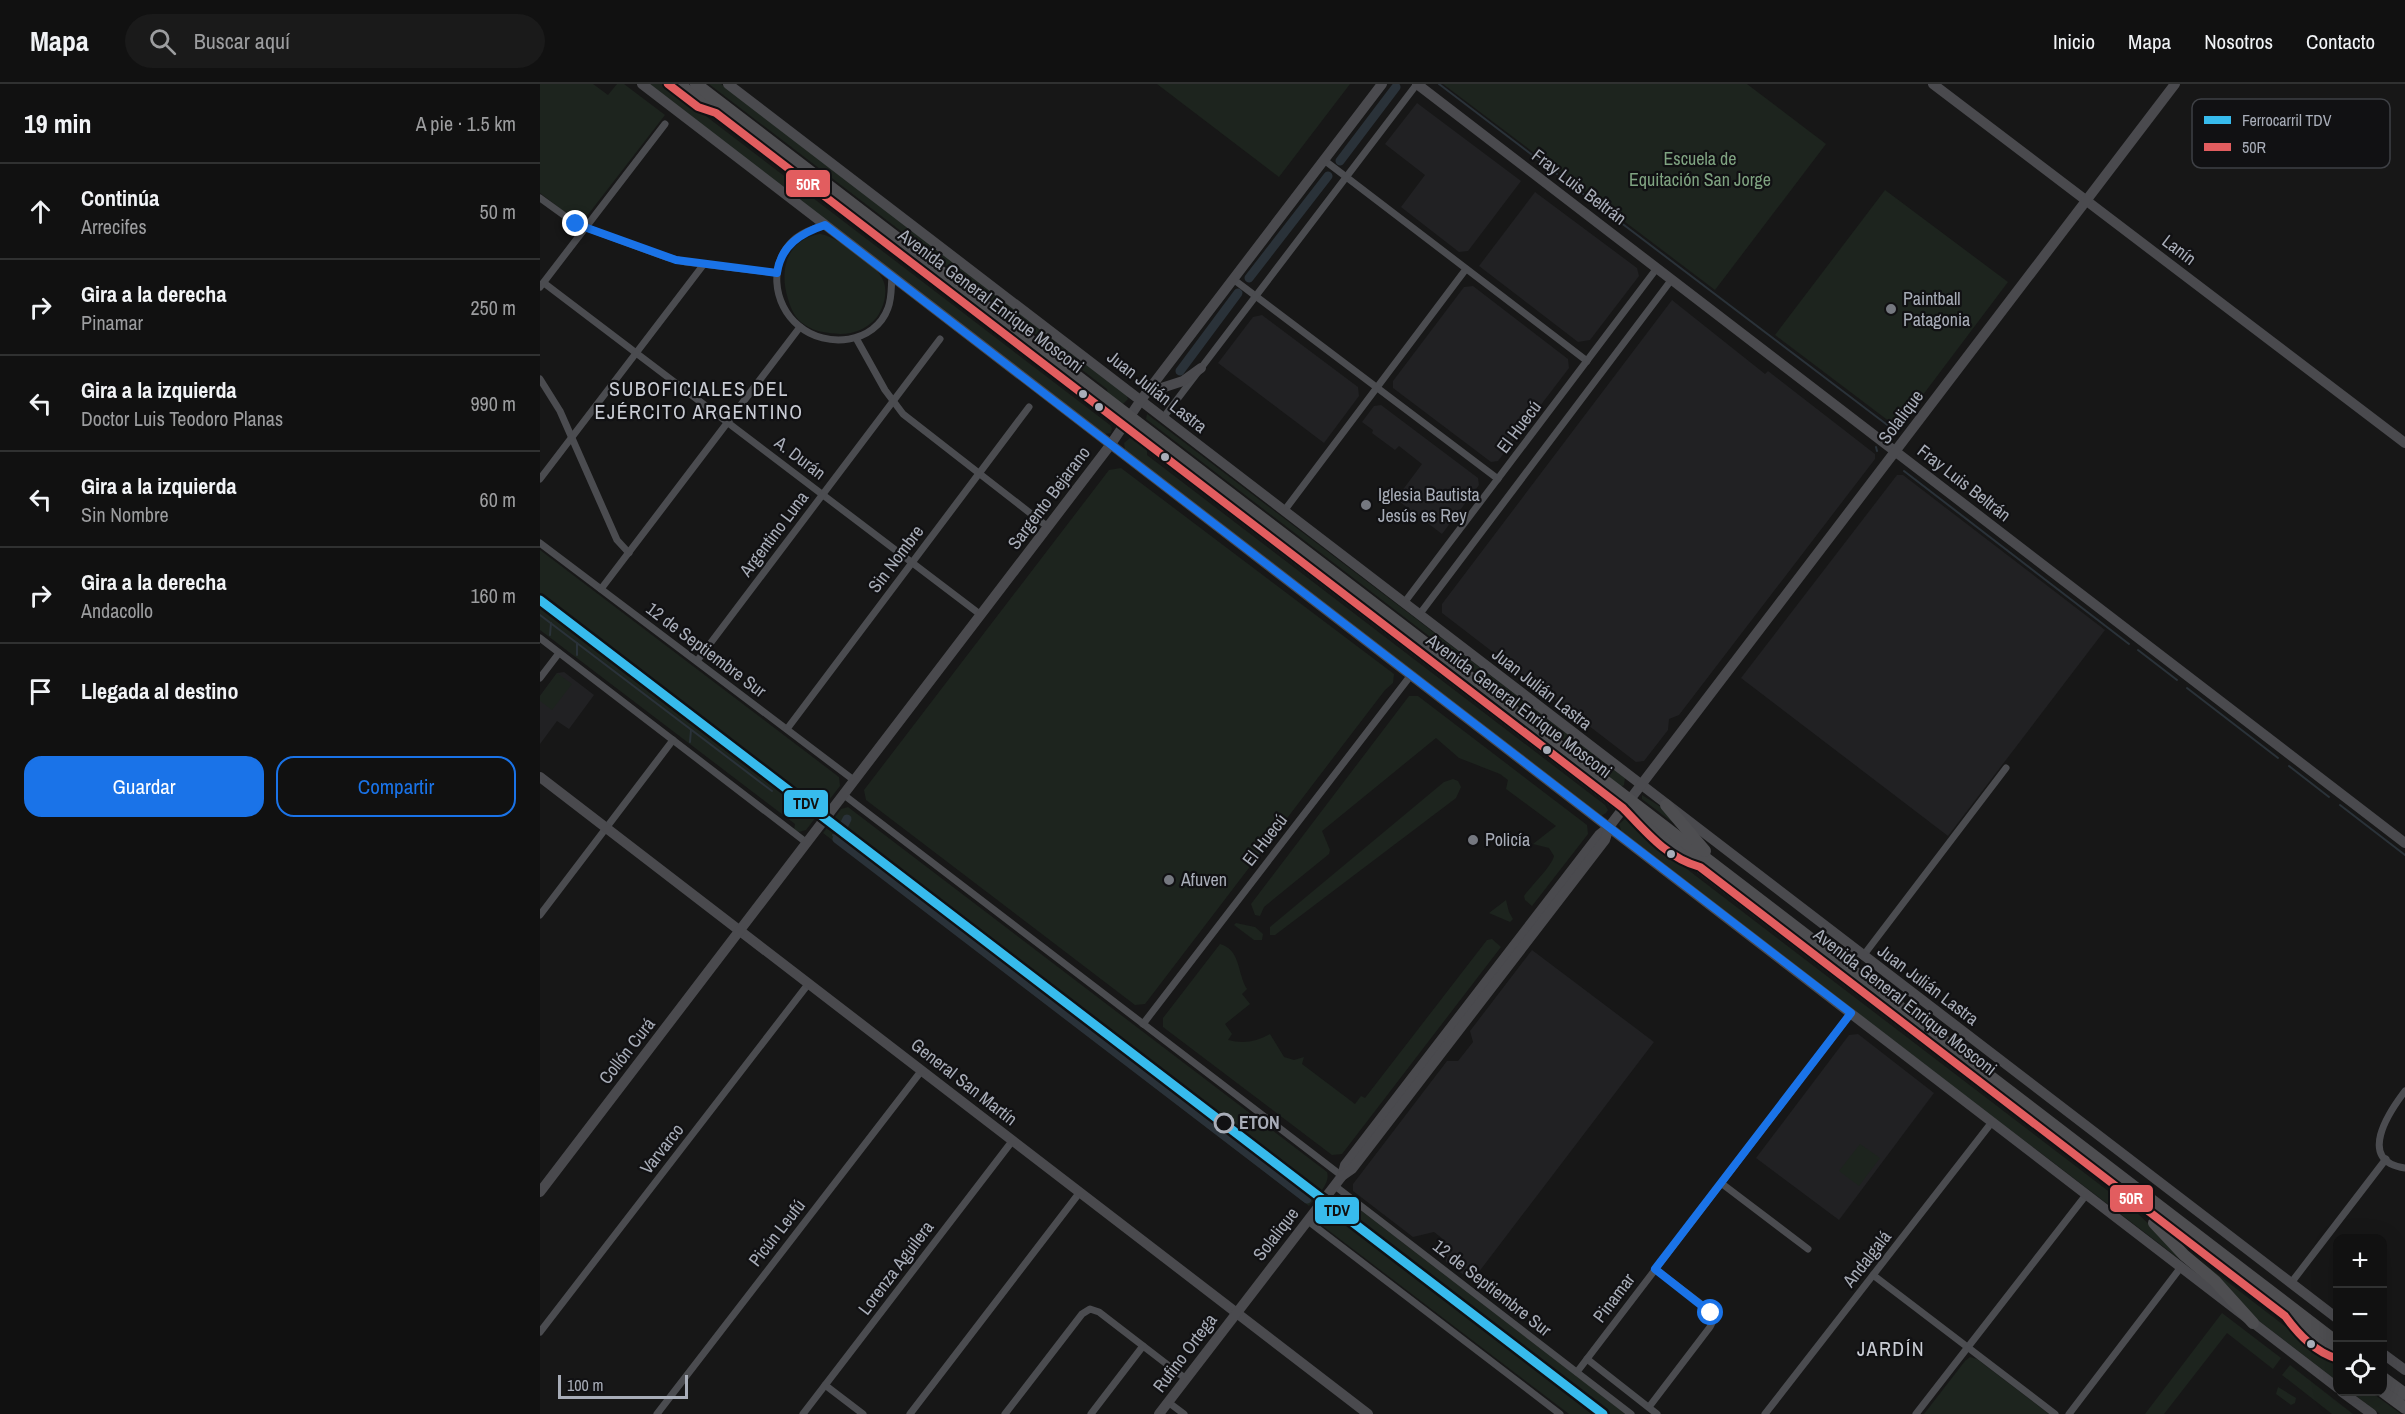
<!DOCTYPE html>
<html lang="es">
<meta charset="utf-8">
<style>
body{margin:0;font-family:"Archivo Narrow",sans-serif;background:#1a1a1a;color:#f1f3f6}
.controls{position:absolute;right:18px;bottom:18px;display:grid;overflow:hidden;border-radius:12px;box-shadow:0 6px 24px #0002}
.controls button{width:54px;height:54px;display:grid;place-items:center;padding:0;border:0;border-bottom:2px solid #303131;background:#111;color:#f1f3f6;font:30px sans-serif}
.scale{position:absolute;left:18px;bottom:15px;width:130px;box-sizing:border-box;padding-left:6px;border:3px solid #a8adb8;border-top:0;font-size:16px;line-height:21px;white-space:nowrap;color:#a8adb8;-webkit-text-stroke:4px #111113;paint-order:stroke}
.stop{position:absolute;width:18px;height:18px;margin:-14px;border:4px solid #1a73e8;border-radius:50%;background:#fff}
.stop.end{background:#1a73e8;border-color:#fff;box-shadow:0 2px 6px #0008}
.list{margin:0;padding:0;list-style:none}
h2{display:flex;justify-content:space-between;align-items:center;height:78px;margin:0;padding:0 24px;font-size:26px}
h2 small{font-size:20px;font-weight:400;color:#9c9d9f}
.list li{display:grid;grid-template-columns:39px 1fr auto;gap:18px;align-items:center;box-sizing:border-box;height:96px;padding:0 24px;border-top:2px solid #303131}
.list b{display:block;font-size:22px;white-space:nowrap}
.list p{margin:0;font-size:20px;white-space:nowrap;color:#9c9d9f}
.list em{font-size:20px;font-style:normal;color:#9c9d9f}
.actions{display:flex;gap:12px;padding:18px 24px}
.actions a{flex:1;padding:14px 0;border:2px solid #1a73e8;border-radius:18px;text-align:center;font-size:21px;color:#1a73e8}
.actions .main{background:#1a73e8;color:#fff}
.icon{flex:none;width:33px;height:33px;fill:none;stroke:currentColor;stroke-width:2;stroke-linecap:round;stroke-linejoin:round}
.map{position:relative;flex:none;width:1865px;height:1330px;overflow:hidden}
header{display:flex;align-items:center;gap:36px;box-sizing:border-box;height:84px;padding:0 30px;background:#111;border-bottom:2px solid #303131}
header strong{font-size:28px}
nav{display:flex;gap:33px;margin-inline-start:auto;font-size:21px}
.search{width:420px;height:54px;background:#1a1a1a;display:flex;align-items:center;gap:15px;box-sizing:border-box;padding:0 21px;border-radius:33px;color:#9c9d9f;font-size:22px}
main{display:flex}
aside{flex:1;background:#111}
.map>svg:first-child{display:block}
.built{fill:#212123}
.green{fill:#1d241e}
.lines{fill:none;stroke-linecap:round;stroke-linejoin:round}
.stream{stroke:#2a3239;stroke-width:2}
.canal{stroke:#2a3239;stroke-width:9}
.street{stroke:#4b4c50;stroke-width:7}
.secondary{stroke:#4a4a4e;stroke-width:10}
.highway{stroke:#4e4e51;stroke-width:12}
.bus-1-casing{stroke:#111113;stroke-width:12}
.bus-1{stroke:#e25d5f;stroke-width:8}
.rail-1-casing{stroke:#111113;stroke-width:14}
.rail-1{stroke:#37bbed;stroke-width:9}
.route{stroke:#1a73e8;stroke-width:8}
.poi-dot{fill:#757880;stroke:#111113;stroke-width:2}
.bus-dot{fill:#a8adb8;stroke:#111113;stroke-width:2}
.stop-dot{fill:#111113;stroke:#a8adb8;stroke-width:3}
.labels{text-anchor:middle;stroke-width:4.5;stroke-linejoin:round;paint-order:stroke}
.park-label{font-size:18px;fill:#7fa381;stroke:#111113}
.street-label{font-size:18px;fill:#a8adb8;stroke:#111113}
.poi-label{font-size:18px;fill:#a8adb8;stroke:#111113;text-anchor:start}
.stop-label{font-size:18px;font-weight:bold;fill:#a8adb8;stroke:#111113;text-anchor:start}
.neighbourhood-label{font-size:20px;letter-spacing:1.5px;fill:#c9ccd4;stroke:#111113}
.key{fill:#111113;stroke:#3e4045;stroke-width:1.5}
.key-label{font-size:16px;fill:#a8adb8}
.line-badge{stroke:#111113;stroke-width:2}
.badge-label{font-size:16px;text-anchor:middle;font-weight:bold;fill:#fff}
.pale-badge-label{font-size:16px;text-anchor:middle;font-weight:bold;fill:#111}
</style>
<header>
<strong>Mapa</strong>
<div class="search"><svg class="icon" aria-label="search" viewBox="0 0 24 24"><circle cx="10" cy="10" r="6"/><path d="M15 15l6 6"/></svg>Buscar aquí</div>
<nav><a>Inicio</a><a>Mapa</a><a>Nosotros</a><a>Contacto</a></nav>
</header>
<main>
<aside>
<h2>19 min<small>A pie · 1.5 km</small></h2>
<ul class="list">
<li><svg class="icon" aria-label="ahead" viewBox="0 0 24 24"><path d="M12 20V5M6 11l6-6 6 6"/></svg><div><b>Continúa</b><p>Arrecifes</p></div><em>50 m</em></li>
<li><svg class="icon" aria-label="right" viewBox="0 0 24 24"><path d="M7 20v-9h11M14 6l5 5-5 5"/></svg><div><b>Gira a la derecha</b><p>Pinamar</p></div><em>250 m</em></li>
<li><svg class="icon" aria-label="left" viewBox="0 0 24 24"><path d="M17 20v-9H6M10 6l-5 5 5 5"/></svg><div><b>Gira a la izquierda</b><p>Doctor Luis Teodoro Planas</p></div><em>990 m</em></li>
<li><svg class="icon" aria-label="left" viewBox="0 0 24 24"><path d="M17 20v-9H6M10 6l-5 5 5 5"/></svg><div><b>Gira a la izquierda</b><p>Sin Nombre</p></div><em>60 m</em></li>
<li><svg class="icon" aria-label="right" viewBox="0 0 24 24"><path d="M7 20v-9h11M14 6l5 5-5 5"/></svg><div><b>Gira a la derecha</b><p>Andacollo</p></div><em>160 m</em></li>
<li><svg class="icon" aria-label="arrive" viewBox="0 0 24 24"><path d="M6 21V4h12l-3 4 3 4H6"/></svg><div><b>Llegada al destino</b></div></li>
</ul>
<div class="actions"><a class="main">Guardar</a><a>Compartir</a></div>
</aside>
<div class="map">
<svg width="1865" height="1330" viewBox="0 0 1865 1330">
<rect width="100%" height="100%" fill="#171717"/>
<g class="built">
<path d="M877 19 981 97 928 167 919 168 861 123 885 91 845 60Z"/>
<path d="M995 108 1097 184 1099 192 1050 256 1038 258 939 182Z"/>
<path d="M933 202 1028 275 1029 284 958 377 951 378 853 304V297L924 203Z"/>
<path d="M1132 216 1225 290 1228 287 1335 370V375L1139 631 1129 635 1128 646 1104 677 1096 678 902 529V520Z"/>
<path d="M722 231 818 303 819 312 784 359 678 279 713 233Z"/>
<path d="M841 321 938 394 939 401 902 450 856 415 882 380 859 362 855 366 832 349 833 346 822 338 834 322Z"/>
<path d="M1357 391H1363L1565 546 1408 752 1201 594Z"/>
<path d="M24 588 54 611 29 645 17 637 0 660V612L17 589Z"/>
<path d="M992 866 1114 958 932 1197 906 1178 903 1155 894 1148 873 1153 813 1107V1100L907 977H918L933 958 930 947Z"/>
<path d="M1318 950 1394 1009 1299 1136 1216 1074 1309 951Z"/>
</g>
<g class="green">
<path d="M0 0H53L68 11 77 0H84L125 31 43 137 35 136 0 109Z"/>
<path d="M108 0H124L570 341 572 344 571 349 565 350Z"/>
<path d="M169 0H181L586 310 588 315 583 320 568 311 567 305Z"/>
<path d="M617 0H810L739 93Z"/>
<path d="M903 0H1207L1286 60 1175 206Z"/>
<path d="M1345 106 1468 198 1358 344 1235 251Z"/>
<path d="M279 150C293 150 336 181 342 194 349 206 344 223 337 233 328 244 315 250 300 250 288 249 275 248 265 241 255 235 251 225 248 215 239 186 246 157 279 150Z"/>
<path d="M607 330 1085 694 1084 701 1081 703 1062 690 1061 684 606 335Z"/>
<path d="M590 354 607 365V371L1065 721 1068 726 1066 729 1061 732 585 366 584 359Z"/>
<path d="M581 384 854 590 853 599 845 606 605 920 595 921 326 716 324 706 569 386Z"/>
<path d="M0 466 299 693 300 702 266 746 259 748 254 746 255 740 0 546Z"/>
<path d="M17 589 32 600 12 626 0 617V612Z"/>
<path d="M869 612H878L1047 741 1048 750 992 822 985 816 984 812C991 802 1012 782 1014 772L1009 764 993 760 1016 742 966 705 968 696 960 690 919 674 896 654 782 747 790 766 789 770 724 823 720 832 715 831 711 820Z"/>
<path d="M913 695 918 697 921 703 916 714 735 851H730V843L904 698Z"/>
<path d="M1102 711 1124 725 1140 744 1102 715Z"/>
<path d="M308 723 787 1088C791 1099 776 1113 769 1122L283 749 301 725Z"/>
<path d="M1086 734 1103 746 1105 753 1597 1129 1676 1203 1082 749 1079 740Z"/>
<path d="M966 816 969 828 973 835 970 838 949 829Z"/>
<path d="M696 839 715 843 723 850 722 856H714L694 841Z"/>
<path d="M952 855 961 863 802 1070 792 1071 623 943V934L680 860C701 866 697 889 707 905L702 910 710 920 685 940 692 950 688 956C703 960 716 958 730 950L744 973 754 976 764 973 762 980 815 1020 821 1012 825 1014 947 856Z"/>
<path d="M1320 1060 1340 1074 1319 1102 1299 1087Z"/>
<path d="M798 1113 806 1115 1086 1330H1029L784 1143 781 1139C780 1130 790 1117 798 1113Z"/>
<path d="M1642 1163 1797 1282V1297L1710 1230Z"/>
<path d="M1682 1229 1741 1274 1733 1285 1687 1249 1624 1330H1605Z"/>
<path d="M1430 1273 1437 1275 1509 1330H1384L1425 1277Z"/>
<path d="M1750 1281 1813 1330H1792L1742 1291Z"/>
<path d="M1738 1303 1756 1314 1755 1319 1751 1321 1736 1310Z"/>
<path d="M1811 1308H1831L1861 1330H1840Z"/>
</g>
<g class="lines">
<g class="stream">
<path d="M899 0 1017 90"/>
<path d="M1026 97 1350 343 1345 350"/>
<path d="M1336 363 1337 367"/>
<path d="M1364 387 1589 560"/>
<path d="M0 531 232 707"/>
<path d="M10 551 11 539"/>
<path d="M1598 566 1637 596"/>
<path d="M37 571V559"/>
<path d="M1647 604 1738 674"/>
<path d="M150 658 151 646"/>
<path d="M1749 682 1789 713"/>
<path d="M1800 721 1865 771"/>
<path d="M293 751 297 755"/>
</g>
<g class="canal">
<path d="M800 77 856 3"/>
<path d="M709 194 788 92"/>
<path d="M640 287 698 209"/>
<path d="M303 743 307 735"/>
<path d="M300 749 297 755 767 1115"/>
</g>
<g class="street">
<path d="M784 76 1047 277"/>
<path d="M0 114 36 140 126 173 146 178 237 189"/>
<path d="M286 141C275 144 265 147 256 154 228 177 232 220 259 242 286 265 335 260 348 224 352 214 351 202 352 192"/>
<path d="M693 195 958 395"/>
<path d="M4 199 441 531"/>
<path d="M0 203 125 40"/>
<path d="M316 254 345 306 363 330 508 443"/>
<path d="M0 295 20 327 77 456 89 469"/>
<path d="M623 334 877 0"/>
<path d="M0 395 164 180"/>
<path d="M744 427 926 185"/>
<path d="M0 459 315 697"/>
<path d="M61 505 260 243"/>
<path d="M864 519 1117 184"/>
<path d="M879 531 1132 195"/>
<path d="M0 554 267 759"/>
<path d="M157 577 400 255"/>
<path d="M0 594 19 569"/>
<path d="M247 645 489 323"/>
<path d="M304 711 802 1092"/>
<path d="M0 831 133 656"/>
<path d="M1323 872 1466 684"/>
<path d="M603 940 871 591"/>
<path d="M1865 1007C1849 1028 1816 1077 1865 1084"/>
<path d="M1181 1099 1268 1165"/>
<path d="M795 1102 1091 1330"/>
<path d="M768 1137 1020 1330"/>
<path d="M1333 1191 1515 1330"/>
<path d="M1751 1199 1846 1075"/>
<path d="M0 1248 269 899"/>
<path d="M1047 1275 1117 1330"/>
<path d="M1037 1288 1311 929"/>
<path d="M285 1301 323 1330"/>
<path d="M628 1318 644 1330"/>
<path d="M1109 1323 1170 1243 1174 1235 1169 1226 1115 1185"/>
<path d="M117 1330 382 986"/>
<path d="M263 1330 473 1056"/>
<path d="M370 1330 540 1108"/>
<path d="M465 1330 542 1230 550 1225 559 1228 646 1295"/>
<path d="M551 1330 603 1262"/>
<path d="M1225 1330 1452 1038"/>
<path d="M1376 1330 1546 1111"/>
<path d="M1529 1330 1641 1183"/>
</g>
<g class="secondary">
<path d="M102 0 1798 1304"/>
<path d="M188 0 1798 1235"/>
<path d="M877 0 1865 759"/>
<path d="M1393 0 1865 359"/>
<path d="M606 309 643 297 661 284"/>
<path d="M0 693 828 1330"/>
<path d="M802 1092 805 1081 1059 751 1069 743 1635 0"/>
<path d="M0 1108 571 360 601 316 842 0"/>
<path d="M1842 1269 1865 1286"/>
<path d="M1802 1308 1832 1330"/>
<path d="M619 1330 802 1092 812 1085 1065 756 1069 743"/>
</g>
<g class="highway">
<path d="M139 0 1798 1272"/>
<path d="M156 0 1798 1259"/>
<path d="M1126 721 1165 767"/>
<path d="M1614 1139 1644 1171 1675 1197 1713 1239"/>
<path d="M1842 1293 1865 1310"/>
<path d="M1842 1307 1865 1324"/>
</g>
<defs>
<path id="bus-1" d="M128 0 158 23 176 29 1083 724C1106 748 1127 774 1160 783L1745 1232C1759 1251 1775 1268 1798 1275"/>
</defs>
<use href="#bus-1" class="bus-1-casing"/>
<use href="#bus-1" class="bus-1"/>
<defs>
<path id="rail-1" d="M0 516 1063 1330"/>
</defs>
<use href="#rail-1" class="rail-1-casing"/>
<use href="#rail-1" class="rail-1"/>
</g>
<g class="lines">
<path class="route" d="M36 140 136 176 237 189C241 161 261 149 285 141L1311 929 1115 1185 1171 1229"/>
</g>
<g class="poi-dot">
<circle cx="1351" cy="225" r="6"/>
<circle cx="826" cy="421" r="6"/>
<circle cx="933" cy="756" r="6"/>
<circle cx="629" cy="796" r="6"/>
</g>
<g class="bus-dot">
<circle cx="543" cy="310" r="5"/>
<circle cx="559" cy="323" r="5"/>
<circle cx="625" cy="373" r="5"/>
<circle cx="1007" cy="666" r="5"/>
<circle cx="1131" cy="770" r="5"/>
<circle cx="1771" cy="1260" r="5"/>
</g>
<circle class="stop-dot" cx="684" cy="1039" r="9"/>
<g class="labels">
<g class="park-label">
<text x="1160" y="81">Escuela de<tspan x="1160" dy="21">Equitación San Jorge</tspan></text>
</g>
<g class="street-label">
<text transform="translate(1039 103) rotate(37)" y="6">Fray Luis Beltrán</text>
<text transform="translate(1639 166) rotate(37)" y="6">Lanín</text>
<text transform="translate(451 217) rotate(37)" y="6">Avenida General Enrique Mosconi</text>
<text transform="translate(617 308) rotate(38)" y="6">Juan Julián Lastra</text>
<text transform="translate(1361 333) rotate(-53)" y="6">Solalique</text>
<text transform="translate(979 343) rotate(-53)" y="6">El Huecú</text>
<text transform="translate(260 374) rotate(37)" y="6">A. Durán</text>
<text transform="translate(1424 399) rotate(38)" y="6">Fray Luis Beltrán</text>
<text transform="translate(509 414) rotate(-53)" y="6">Sargento Bejarano</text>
<text transform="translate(234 450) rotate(-53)" y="6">Argentino Luna</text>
<text transform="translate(356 475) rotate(-53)" y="6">Sin Nombre</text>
<text transform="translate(166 566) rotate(37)" y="6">12 de Septiembre Sur</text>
<text transform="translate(1002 605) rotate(38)" y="6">Juan Julián Lastra</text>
<text transform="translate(979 622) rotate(37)" y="6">Avenida General Enrique Mosconi</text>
<text transform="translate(725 756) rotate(-52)" y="6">El Huecú</text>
<text transform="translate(1388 901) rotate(37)" y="6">Juan Julián Lastra</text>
<text transform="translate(1365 918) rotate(38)" y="6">Avenida General Enrique Mosconi</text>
<text transform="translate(87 967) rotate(-52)" y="6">Collón Curá</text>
<text transform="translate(424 998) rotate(38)" y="6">General San Martín</text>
<text transform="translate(122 1065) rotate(-52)" y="6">Varvarco</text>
<text transform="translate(237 1149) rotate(-52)" y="6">Picún Leufú</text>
<text transform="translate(736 1150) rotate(-52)" y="6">Solalique</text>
<text transform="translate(1327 1175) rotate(-52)" y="6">Andalgalá</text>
<text transform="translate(356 1184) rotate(-53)" y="6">Lorenza Aguilera</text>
<text transform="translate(952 1204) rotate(38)" y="6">12 de Septiembre Sur</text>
<text transform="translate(1074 1214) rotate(-53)" y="6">Pinamar</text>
<text transform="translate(645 1269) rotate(-53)" y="6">Rufino Ortega</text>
</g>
<g class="poi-label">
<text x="1363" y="221">Paintball<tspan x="1363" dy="21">Patagonia</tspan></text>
<text x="838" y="417">Iglesia Bautista<tspan x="838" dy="21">Jesús es Rey</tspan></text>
<text x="945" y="762">Policía</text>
<text x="641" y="802">Afuven</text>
</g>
<g class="stop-label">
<text x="699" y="1045">ETON</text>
</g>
<g class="neighbourhood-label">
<text x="159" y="312">SUBOFICIALES DEL<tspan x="159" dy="23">EJÉRCITO ARGENTINO</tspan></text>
<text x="1351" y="1272">JARDÍN</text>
</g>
</g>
<rect x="1652" y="15" width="198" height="69" rx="9" class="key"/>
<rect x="1664" y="32" width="27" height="8" fill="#37bbed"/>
<rect x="1664" y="59" width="27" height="8" fill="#e25d5f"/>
<g class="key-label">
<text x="1702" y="42">Ferrocarril TDV</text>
<text x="1702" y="69">50R</text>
</g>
<g class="line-badge">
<rect x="245" y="85" width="46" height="29" rx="6" fill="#e25d5f"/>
<rect x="243" y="705" width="46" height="29" rx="6" fill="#37bbed"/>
<rect x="1569" y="1100" width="45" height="29" rx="6" fill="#e25d5f"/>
<rect x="774" y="1112" width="46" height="29" rx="6" fill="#37bbed"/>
</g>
<g class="badge-label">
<text x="268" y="106">50R</text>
<text x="1591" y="1120">50R</text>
</g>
<g class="pale-badge-label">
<text x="266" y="725">TDV</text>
<text x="797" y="1132">TDV</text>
</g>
</svg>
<div class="controls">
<button>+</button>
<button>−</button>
<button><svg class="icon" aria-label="locate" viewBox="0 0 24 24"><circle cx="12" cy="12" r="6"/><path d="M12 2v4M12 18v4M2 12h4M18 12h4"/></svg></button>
</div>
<div class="scale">100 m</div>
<div class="stop" style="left:1171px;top:1229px"></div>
<div class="stop end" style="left:36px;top:140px"></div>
</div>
</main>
